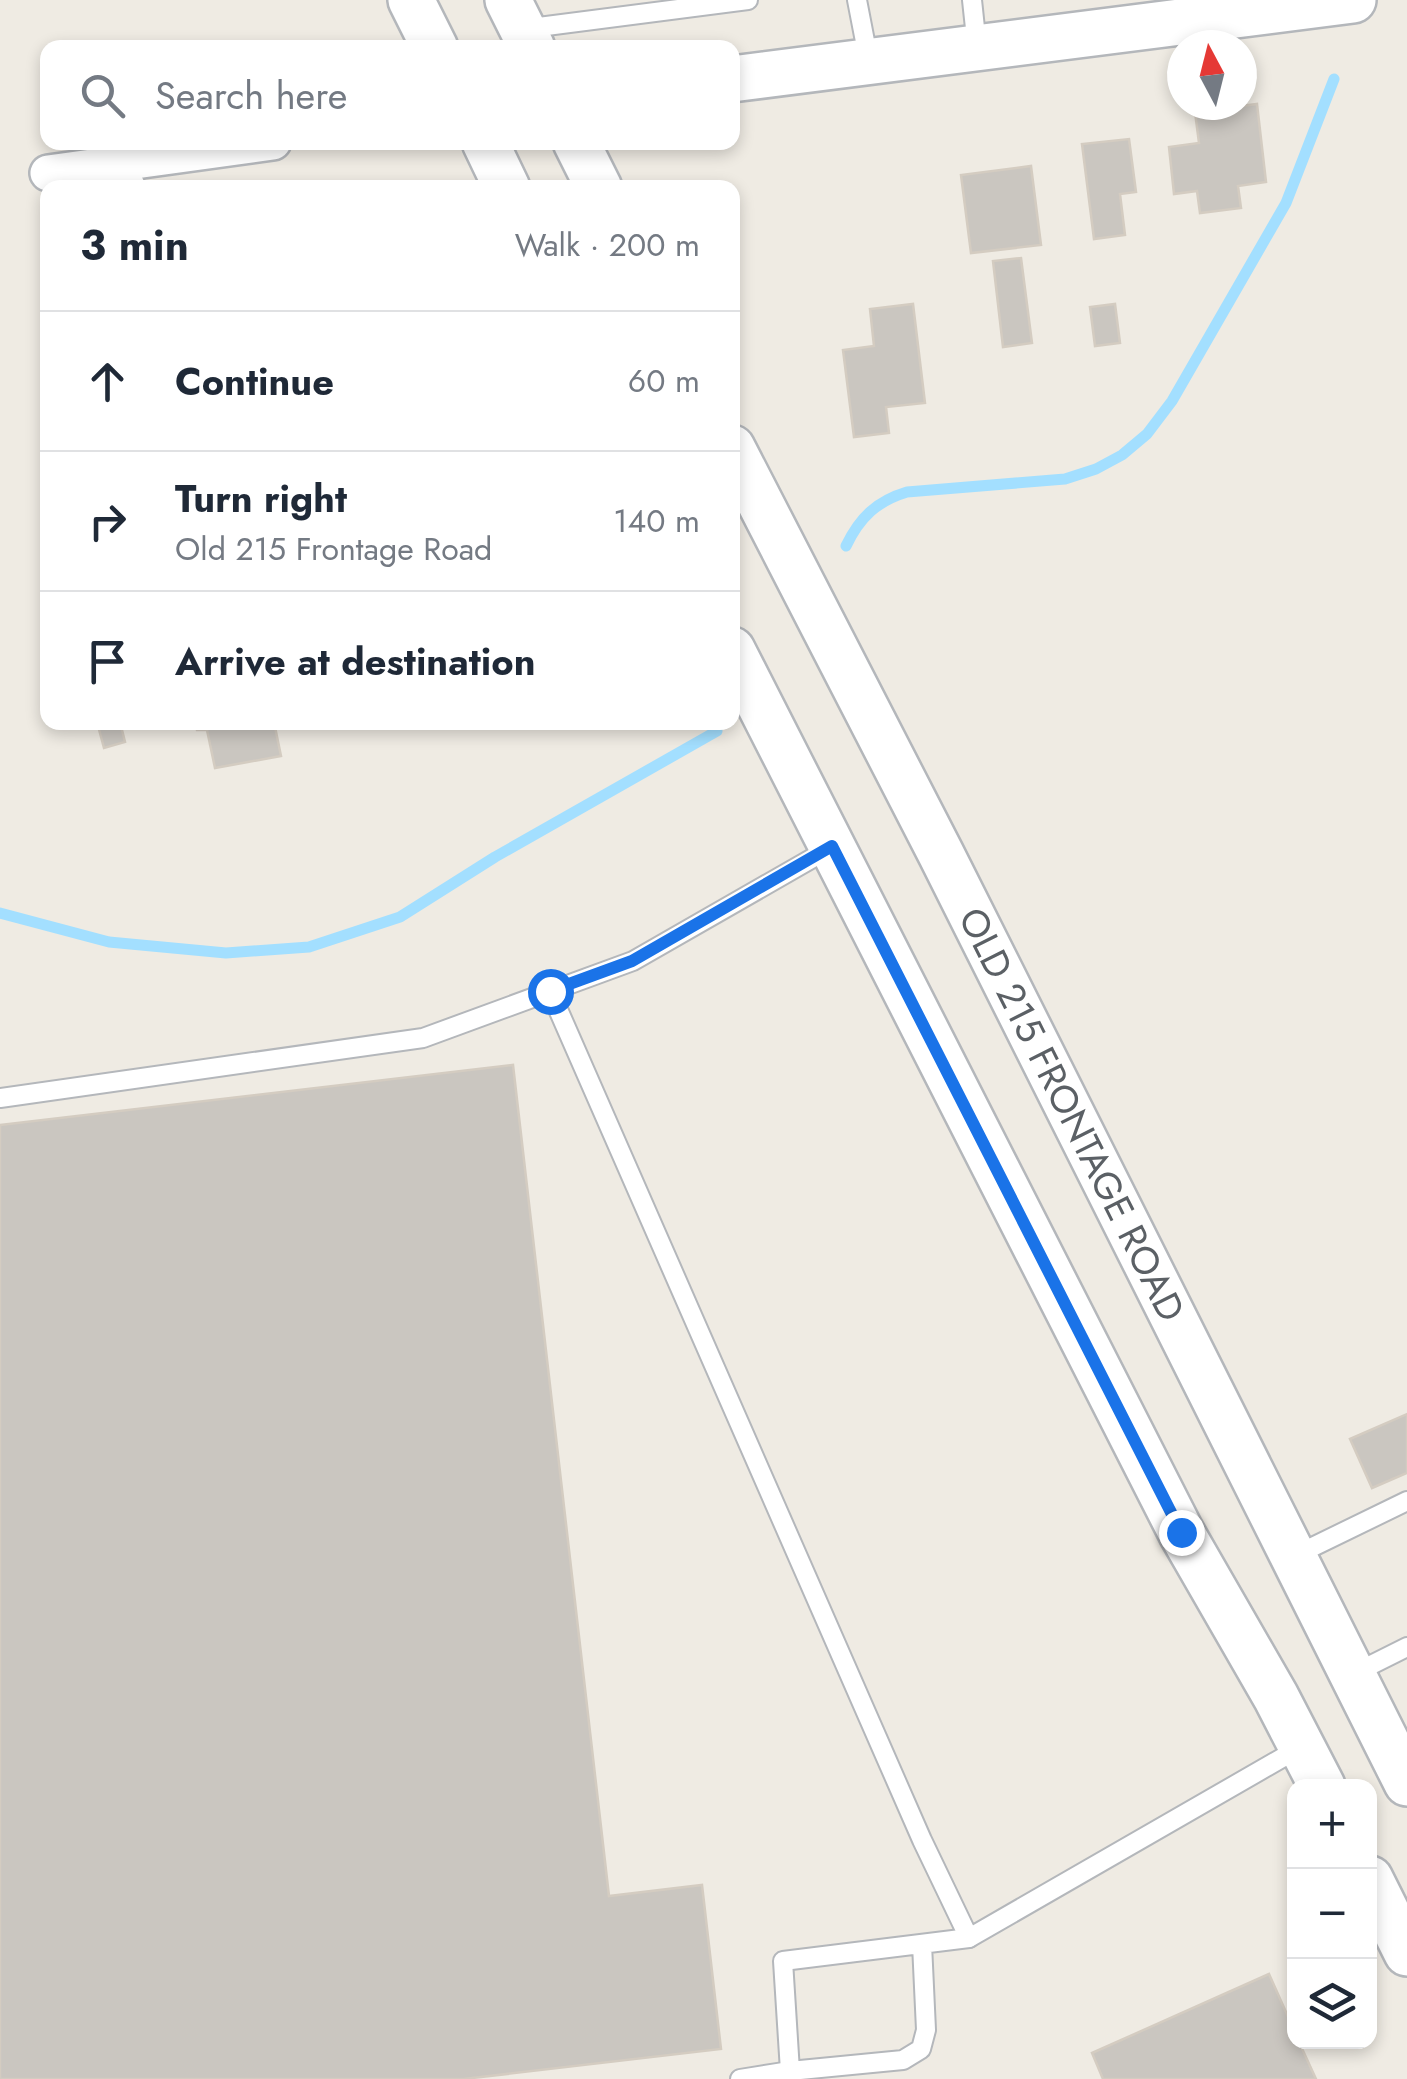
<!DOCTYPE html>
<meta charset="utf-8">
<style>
body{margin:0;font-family:Jost,sans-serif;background:#f2f2f3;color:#1f2937}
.controls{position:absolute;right:30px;bottom:30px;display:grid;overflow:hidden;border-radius:20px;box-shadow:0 5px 15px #0003}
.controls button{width:90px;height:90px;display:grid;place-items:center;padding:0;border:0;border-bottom:2px solid #e0e1e3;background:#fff;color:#1f2937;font:50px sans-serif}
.compass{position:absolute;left:1167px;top:30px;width:90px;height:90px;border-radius:50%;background:#fff;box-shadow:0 5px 15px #0003;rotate:353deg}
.stop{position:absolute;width:30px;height:30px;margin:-22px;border:8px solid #1a73e8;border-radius:50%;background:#fff}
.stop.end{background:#1a73e8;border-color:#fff;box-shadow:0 2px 10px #0008}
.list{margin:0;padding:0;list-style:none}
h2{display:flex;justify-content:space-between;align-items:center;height:130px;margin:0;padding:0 40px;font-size:42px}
h2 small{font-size:32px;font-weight:400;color:#747a83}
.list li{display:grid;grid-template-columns:65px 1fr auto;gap:30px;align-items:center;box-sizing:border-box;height:140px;padding:0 40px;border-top:2px solid #e0e1e3}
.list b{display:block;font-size:38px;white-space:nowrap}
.list p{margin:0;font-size:32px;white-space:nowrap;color:#747a83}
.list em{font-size:32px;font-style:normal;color:#747a83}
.icon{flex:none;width:55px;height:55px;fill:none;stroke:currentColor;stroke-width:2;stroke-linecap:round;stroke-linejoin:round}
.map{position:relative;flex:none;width:1407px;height:2079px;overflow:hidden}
.search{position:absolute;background:#fff;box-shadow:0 5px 15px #0003;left:40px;top:40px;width:700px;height:110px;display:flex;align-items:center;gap:25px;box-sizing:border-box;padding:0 35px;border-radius:20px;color:#747a83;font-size:38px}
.panel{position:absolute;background:#fff;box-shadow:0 5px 15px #0003;left:40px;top:180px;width:700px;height:550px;border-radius:20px}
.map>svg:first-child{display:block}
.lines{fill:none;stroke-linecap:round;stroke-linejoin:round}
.stream{stroke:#a3dfff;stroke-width:11}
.building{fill:#cac6c0;stroke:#d4ccc1;stroke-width:2.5}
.service-casing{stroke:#b4b7bb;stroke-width:22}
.minor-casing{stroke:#b4b7bb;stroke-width:40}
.tertiary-casing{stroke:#b4b7bb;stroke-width:50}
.service{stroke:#fff;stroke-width:18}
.minor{stroke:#fff;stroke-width:35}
.tertiary{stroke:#fff;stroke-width:45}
.route{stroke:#1a73e8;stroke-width:12}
.labels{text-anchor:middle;stroke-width:8;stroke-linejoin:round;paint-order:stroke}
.street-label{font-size:38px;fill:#5b6065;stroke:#fff}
</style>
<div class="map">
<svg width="1407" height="2079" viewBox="0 0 1407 2079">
<rect width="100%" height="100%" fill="#efebe3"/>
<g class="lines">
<g class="stream">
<path d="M846 546C860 517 877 501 907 492L1065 479 1096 469 1122 455 1147 434 1172 401 1286 203 1334 79"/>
<path d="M0 913 109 942 226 953 309 947 400 917 495 857 717 731"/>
</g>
</g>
<g class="building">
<path d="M1257 104 1266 182 1238 186 1241 208 1200 213 1197 191 1174 194 1169 147 1199 143 1195 112Z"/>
<path d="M1129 139 1136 192 1120 194 1125 235 1094 239 1082 144Z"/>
<path d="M1031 166 1041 245 971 253 961 175Z"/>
<path d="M1021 258 1032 343 1003 347 993 261Z"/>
<path d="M913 304 925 403 886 407 889 433 854 437 843 350 874 346 870 309Z"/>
<path d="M1115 304 1120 343 1095 346 1090 307Z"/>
<path d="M97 722H120L125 742 104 748Z"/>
<path d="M196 722H274L281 756 215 768 207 730H197Z"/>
<path d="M513 1065 609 1896 702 1885 721 2049 464 2079H0V1125Z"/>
<path d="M1407 1414V1473L1372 1488 1350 1439Z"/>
<path d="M1269 1974 1294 2030V2042H1299L1316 2079H1103L1092 2053Z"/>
</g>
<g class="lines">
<defs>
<g id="service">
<path d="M857 0 869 62"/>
<path d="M972 0 977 47"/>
<path d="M523 29 748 0"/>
<path d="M126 163 137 188"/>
<path d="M550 991 922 1840 969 1938"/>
<path d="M0 1098 423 1038 633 961 832 847"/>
<path d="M1294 1556 1407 1501"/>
<path d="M1353 1674 1407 1647"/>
<path d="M922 1944 926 2030 921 2049 903 2060 790 2071 783 1961 969 1938 1301 1747"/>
<path d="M740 2079 790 2071"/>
</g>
<path id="minor" d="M48 173 273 142"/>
<g id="tertiary">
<path d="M411 0 435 48"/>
<path d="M508 0 532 48"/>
<path d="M732 79 1353 0"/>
<path d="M485 142 507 188"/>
<path d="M576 142 599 188"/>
<path id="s1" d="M732 448 941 854 1407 1783"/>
<path d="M732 650 1181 1532 1276 1697 1322 1786"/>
<path d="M1370 1879 1407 1953"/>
</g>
</defs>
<use href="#service" class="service-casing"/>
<use href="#minor" class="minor-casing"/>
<use href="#tertiary" class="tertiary-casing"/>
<use href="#service" class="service"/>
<use href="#minor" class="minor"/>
<use href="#tertiary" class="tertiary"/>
</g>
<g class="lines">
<path class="route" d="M550 991 632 961 832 846 1181 1532"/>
</g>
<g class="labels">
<g class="street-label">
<text dy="13" stroke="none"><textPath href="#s1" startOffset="748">OLD 215 FRONTAGE ROAD</textPath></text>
</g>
</g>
</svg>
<div class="controls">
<button>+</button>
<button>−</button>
<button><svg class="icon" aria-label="layers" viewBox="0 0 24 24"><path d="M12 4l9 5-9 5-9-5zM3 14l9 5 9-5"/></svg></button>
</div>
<svg class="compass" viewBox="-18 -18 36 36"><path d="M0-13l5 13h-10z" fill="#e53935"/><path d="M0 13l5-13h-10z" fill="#747a83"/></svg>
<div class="stop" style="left:550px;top:991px"></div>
<div class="stop end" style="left:1181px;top:1532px"></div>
<div class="search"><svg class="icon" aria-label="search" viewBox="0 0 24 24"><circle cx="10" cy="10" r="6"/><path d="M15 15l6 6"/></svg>Search here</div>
<section class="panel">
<h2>3 min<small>Walk · 200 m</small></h2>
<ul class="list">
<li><svg class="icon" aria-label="ahead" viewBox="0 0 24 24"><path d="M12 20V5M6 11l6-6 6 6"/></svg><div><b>Continue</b></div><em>60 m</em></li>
<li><svg class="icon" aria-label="right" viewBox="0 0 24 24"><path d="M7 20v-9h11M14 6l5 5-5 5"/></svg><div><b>Turn right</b><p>Old 215 Frontage Road</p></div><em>140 m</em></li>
<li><svg class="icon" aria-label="arrive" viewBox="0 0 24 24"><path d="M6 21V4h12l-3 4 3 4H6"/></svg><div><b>Arrive at destination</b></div></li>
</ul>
</section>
</div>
